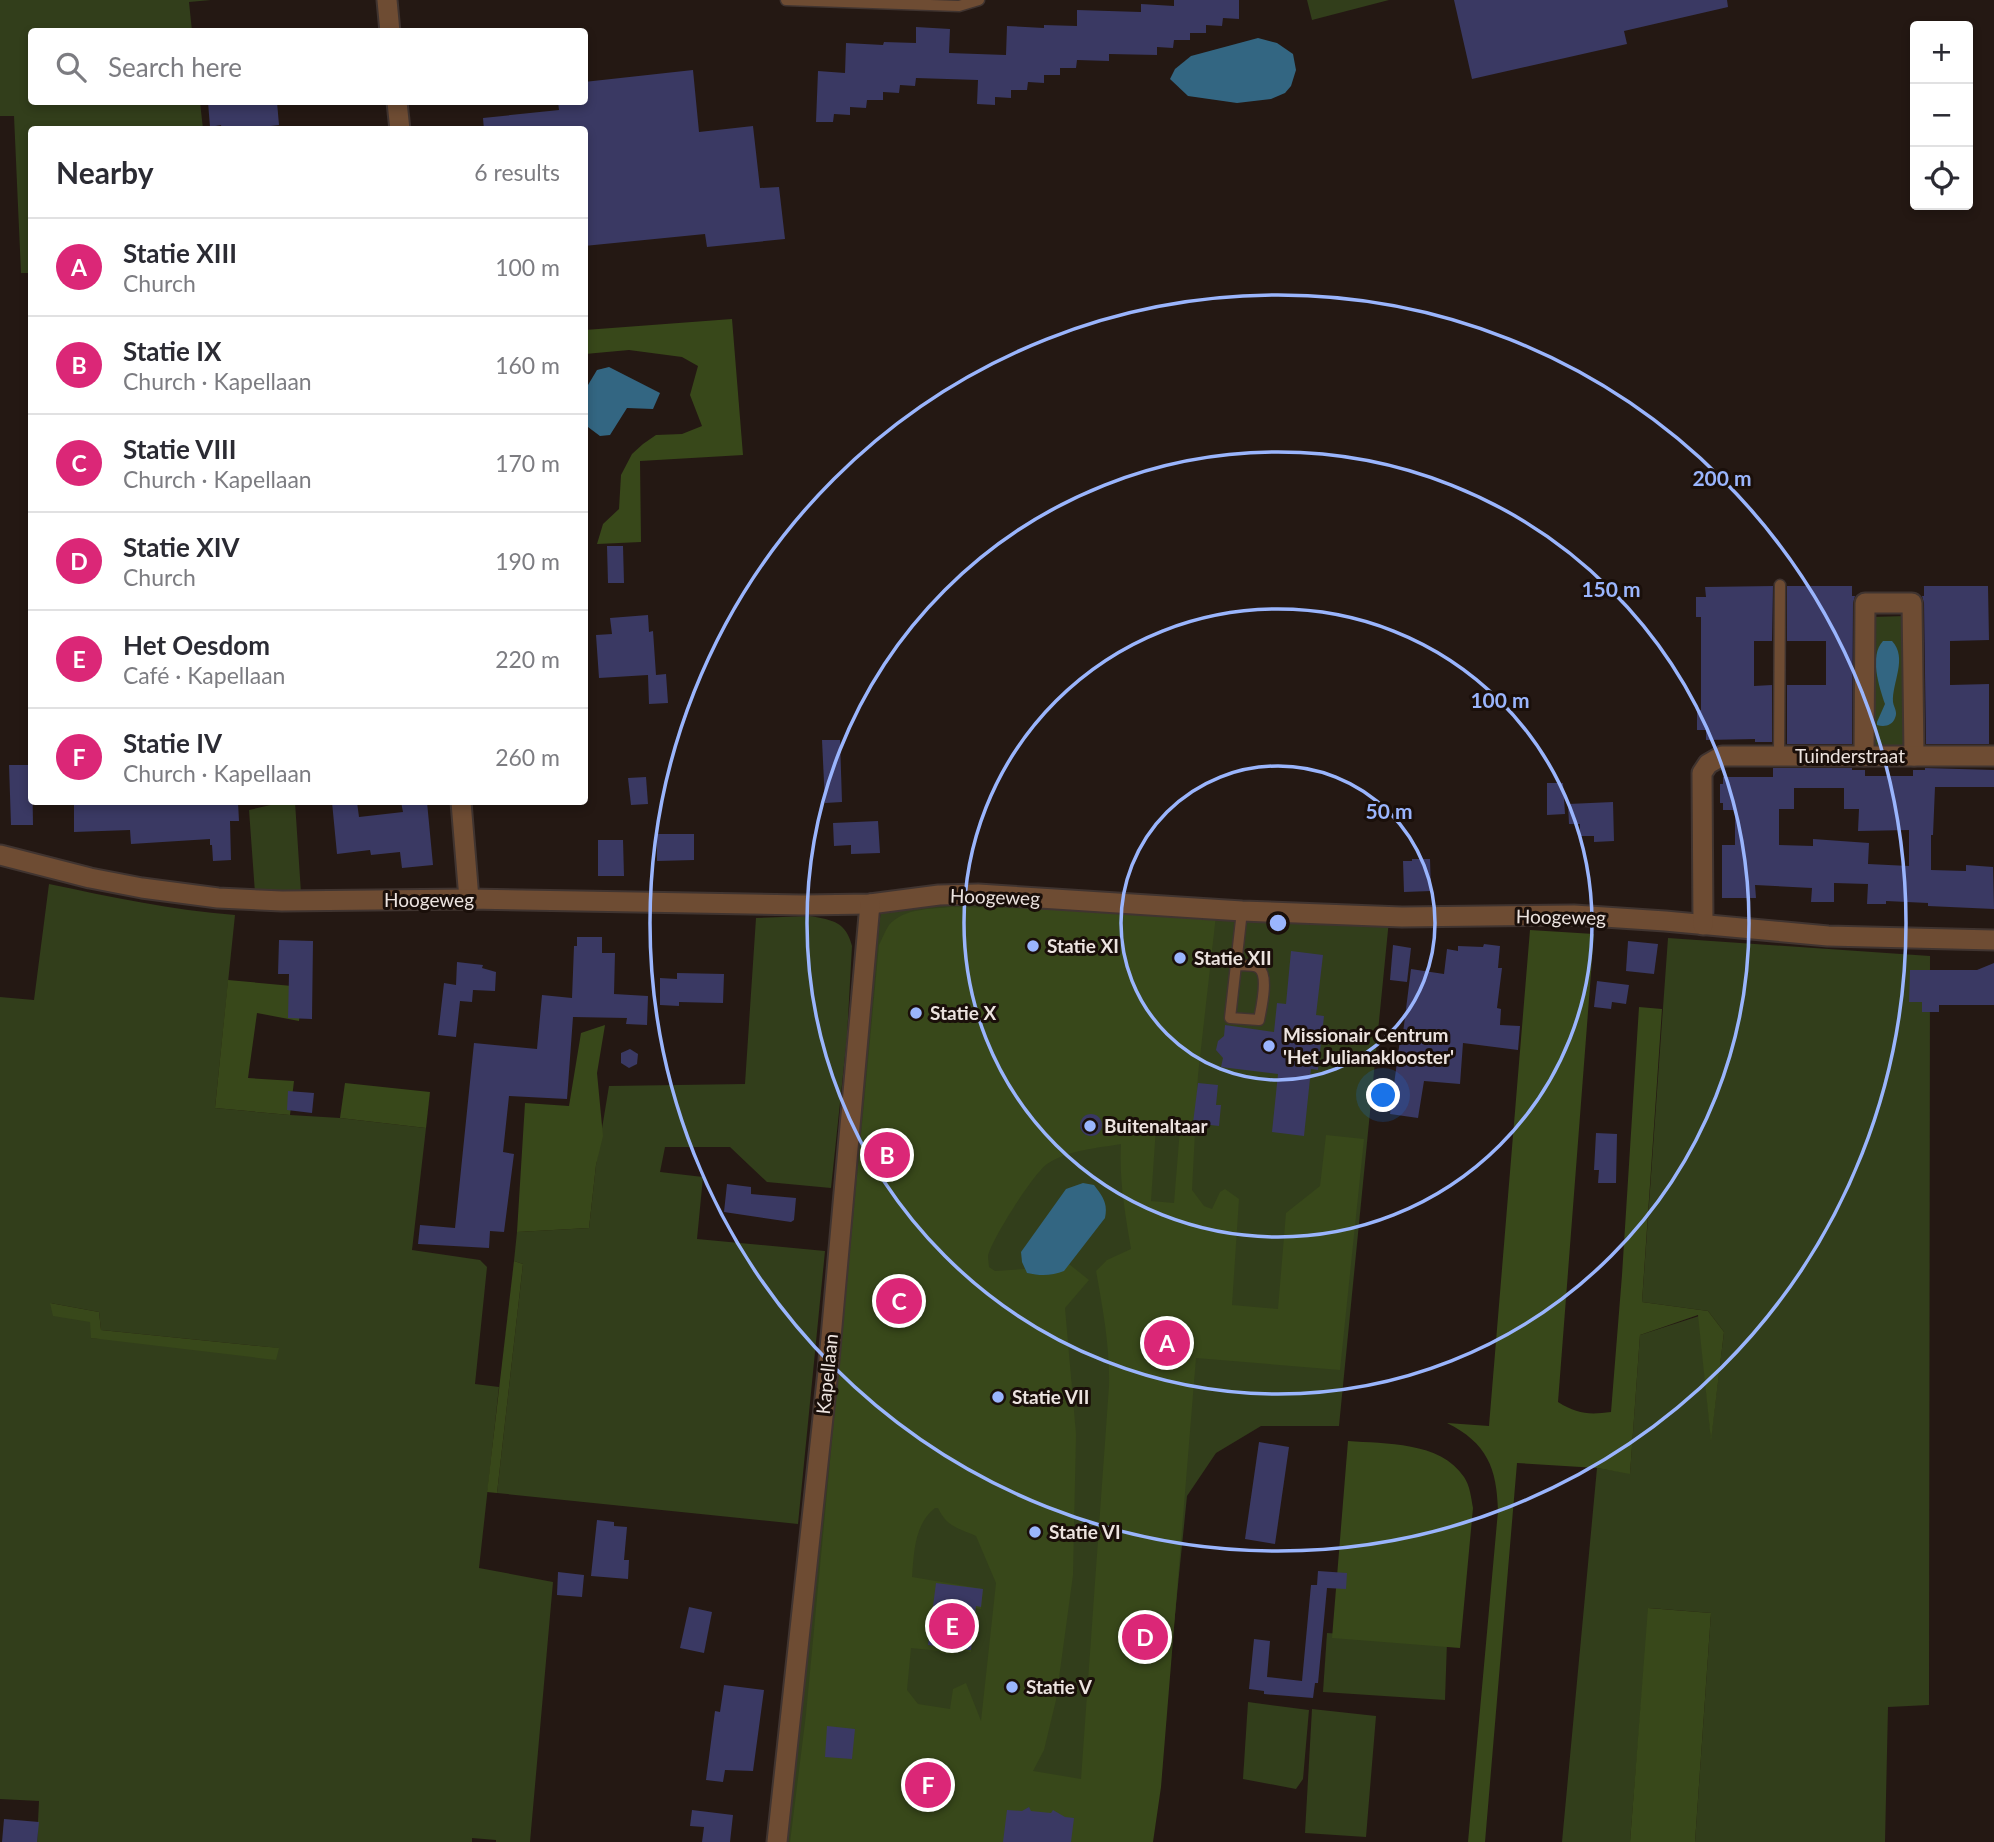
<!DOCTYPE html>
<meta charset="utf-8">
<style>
body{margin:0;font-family:Lato,sans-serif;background:#f2f2f3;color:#2b2b33}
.controls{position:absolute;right:21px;top:21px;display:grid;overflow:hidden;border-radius:7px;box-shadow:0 4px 10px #0003}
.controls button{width:63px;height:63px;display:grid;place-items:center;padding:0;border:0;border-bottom:2px solid #e1e1e2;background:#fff;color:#2b2b33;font:35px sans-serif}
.you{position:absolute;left:1384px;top:1096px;width:24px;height:24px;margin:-18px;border:5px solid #fff;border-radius:50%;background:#1a73e8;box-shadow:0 0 0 10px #1a73e833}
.badge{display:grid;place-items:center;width:46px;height:46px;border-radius:50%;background:#db2777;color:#fff;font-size:23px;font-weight:700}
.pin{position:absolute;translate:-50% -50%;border:4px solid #fff;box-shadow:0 2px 7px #0006}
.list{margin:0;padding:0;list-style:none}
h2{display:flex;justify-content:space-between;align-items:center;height:91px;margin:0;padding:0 28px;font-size:30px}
h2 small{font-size:23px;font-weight:400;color:#7c7c81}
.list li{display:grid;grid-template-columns:46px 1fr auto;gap:21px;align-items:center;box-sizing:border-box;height:98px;padding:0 28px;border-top:2px solid #e1e1e2}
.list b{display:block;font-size:26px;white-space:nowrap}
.list p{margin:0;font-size:23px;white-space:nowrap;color:#7c7c81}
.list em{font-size:23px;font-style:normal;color:#7c7c81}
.icon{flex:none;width:38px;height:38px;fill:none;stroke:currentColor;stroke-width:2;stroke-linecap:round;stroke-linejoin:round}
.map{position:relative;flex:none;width:1994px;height:1842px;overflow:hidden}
.search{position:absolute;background:#fff;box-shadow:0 4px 10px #0003;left:28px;top:28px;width:560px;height:77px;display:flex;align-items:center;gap:18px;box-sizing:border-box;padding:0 24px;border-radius:7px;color:#7c7c81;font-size:26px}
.panel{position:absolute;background:#fff;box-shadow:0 4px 10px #0003;left:28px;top:126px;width:560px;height:679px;border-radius:7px}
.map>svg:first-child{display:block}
.green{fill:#323e1b;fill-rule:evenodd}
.forest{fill:#38481a;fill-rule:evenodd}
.water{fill:#336682}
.building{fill:#3a3963;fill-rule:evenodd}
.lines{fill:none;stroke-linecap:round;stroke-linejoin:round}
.lane-casing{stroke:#403430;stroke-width:13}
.street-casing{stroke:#403430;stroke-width:23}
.lane{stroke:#6e4c33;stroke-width:10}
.street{stroke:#6e4c33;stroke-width:19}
.ring{fill:none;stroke:#9ab5fd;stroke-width:3.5}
.poi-dot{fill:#9ab5fd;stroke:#1a0f0a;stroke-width:2.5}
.labels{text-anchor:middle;stroke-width:6;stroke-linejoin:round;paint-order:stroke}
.street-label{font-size:19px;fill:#ece3df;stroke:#1a0f0a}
.poi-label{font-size:19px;font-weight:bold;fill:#ece3df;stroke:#1a0f0a;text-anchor:start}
.centre{fill:#9ab5fd;stroke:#1a0f0a;stroke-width:3.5}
.ring-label{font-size:21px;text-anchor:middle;font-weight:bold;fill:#9ab5fd;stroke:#1a0f0a;stroke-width:6;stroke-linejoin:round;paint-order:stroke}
</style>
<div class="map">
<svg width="1994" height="1842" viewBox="0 0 1994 1842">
<rect width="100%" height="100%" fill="#241813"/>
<g class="green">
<path d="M0 0H211L189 2 192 31 32 32V102H200L203 129 32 130 31 273H21L14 116H0Z"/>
<path d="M1307 0H1389L1312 20Z"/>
<path d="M1906 616 1909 745 1904 747H1869L1872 617Z"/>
<path d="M275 802H295L301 893H255L249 810 275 804Z"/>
<path d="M49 884C111 897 172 910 235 915L215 1108 290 1115 340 1118 426 1128 412 1250 480 1260 487 1267 475 1384 499 1387 479 1568 553 1582 530 1842H496V1840L472 1838V1842H37L39 1801 0 1799V997L34 1000ZM50 1303 99 1312 101 1330 278 1348 91 1338V1321Z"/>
<path d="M976 901 1389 920 1339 1426H1261L1216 1453 1187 1496 1152 1842H779L881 909Z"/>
<path d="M810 916C833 920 846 922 852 946L847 1037 831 1188 767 1182 730 1147H665L660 1172 703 1177 697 1239 825 1251 798 1524 497 1493 523 1264 514 1261 517 1232 589 1228 596 1165 609 1086 745 1084 756 918Z"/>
<path d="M1668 938 1930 956 1929 1705 1888 1707 1885 1842H1695L1711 1613 1649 1608 1630 1842H1562L1597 1468 1630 1473 1640 1335 1699 1316 1711 1437 1724 1332 1708 1311 1642 1302Z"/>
<path d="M1327 1633 1447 1641 1445 1700 1323 1692Z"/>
<path d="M1248 1702 1309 1710 1303 1779 1296 1789 1243 1779Z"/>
<path d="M1312 1709 1376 1716 1366 1837 1305 1833Z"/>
</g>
<g class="forest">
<path d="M732 319 743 455 640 461 641 542 597 544 603 524 619 509 621 475 632 454 643 444 656 435 682 434 702 426 690 395 698 366 682 357 629 350 585 354V330Z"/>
<path d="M952 907 1104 910 1216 915 1198 1075 1192 1190 1204 1206 1212 1209 1220 1192 1225 1189 1239 1199 1232 1305 1278 1309 1286 1213 1320 1186 1326 1135 1364 1139 1340 1370 1196 1358 1161 1787 1153 1842H790L806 1714 879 945C882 939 885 931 889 925 904 908 931 909 952 907ZM1156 1127 1180 1129 1174 1203 1151 1201ZM1121 1144C1119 1180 1125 1213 1131 1249L1107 1260 1096 1271C1103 1310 1110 1347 1109 1386L1081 1779 1033 1771 1044 1750 1056 1700 1073 1575 1076 1434 1065 1308 1089 1280 1069 1264C1058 1277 1042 1276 1027 1273L1025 1269 995 1271 989 1267C989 1265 988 1258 988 1256 992 1239 1033 1174 1047 1164 1068 1150 1098 1148 1121 1144ZM935 1508H938C947 1527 958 1528 976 1536L996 1583 981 1721 966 1683 953 1689 950 1709 918 1704 907 1690 911 1648 940 1651V1653L954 1655 955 1650 971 1652 976 1608 981 1609 983 1589 912 1577C914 1554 914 1524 935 1508Z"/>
<path d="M1530 930 1594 934 1558 1402C1577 1414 1589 1415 1611 1412L1622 1275 1639 1007 1662 1009 1642 1302 1708 1311 1724 1332 1711 1441 1698 1315 1640 1335 1630 1474 1597 1468 1517 1463 1485 1842H1468L1498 1511C1497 1468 1487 1443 1447 1423L1489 1426Z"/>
<path d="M228 980 303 987 299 1021 257 1013 248 1078 294 1081 290 1115 215 1108Z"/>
<path d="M605 1025 597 1073 603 1136 596 1165 589 1228 517 1232 525 1103 569 1106 581 1033Z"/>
<path d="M345 1083 430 1092 426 1128 340 1118Z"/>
<path d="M514 1261 523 1264 497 1493 487 1492Z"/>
<path d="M50 1303 99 1312 101 1330 279 1348 276 1360 91 1338 90 1322 53 1316Z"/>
<path d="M1348 1441C1385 1444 1440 1441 1464 1477 1470 1486 1471 1497 1473 1508L1460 1648 1332 1638Z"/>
<path d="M1648 1608 1711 1613 1695 1842H1630Z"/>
</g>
<g class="water">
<path d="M1258 38 1277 43 1293 54 1296 70 1291 86 1285 93 1271 99 1237 103 1188 96 1170 79 1175 69 1191 56Z"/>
<path d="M609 367 660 393 653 409 627 408 610 435 600 436 588 427 584 416 585 390 597 370Z"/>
<path d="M1883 641H1892C1908 658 1892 682 1893 702 1894 708 1898 712 1895 718 1892 726 1884 727 1877 725V722L1885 704C1879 686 1869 656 1883 641Z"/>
<path d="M1083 1183 1094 1185C1103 1197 1108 1203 1105 1218L1064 1271C1052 1276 1040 1276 1027 1273L1022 1262 1021 1252 1066 1189Z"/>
</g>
<g class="building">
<path d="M1174 0H1239V19L1223 18 1222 26 1206 25V33H1190V40H1174L1173 48 1157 47V55L1109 54V61L1077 60 1076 68H1060V75H1044V83L1028 82 1027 90H1011V98L995 97V105L977 104 978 80 916 78 915 86 900 85 899 93 883 92V100H867L866 108 850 107V115L834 114 833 122H816L818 71 845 73 846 43 883 45 884 42 916 43V27L950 29 949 53 1006 55 1007 26 1044 28V25L1077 26V10L1141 12V4L1174 6Z"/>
<path d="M1454 0H1727L1728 7 1624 31 1627 44 1472 79Z"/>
<path d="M693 70 699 132 753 126 760 188 779 187 785 239 707 247 705 234 584 246V130H484L483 118 559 110 558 102H584V82Z"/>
<path d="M208 102H277L279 125 237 130H222L221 125 210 127Z"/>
<path d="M607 546H623L624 583H608Z"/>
<path d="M1773 586 1772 641H1754V686L1772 685V742H1755V739L1706 740V730H1697V710H1701V617H1696V597H1706L1705 587Z"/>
<path d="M1787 586H1852V596H1855L1853 603 1852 744H1787V685H1826V641H1787Z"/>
<path d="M1924 586H1988L1989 640 1950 641V685L1989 684V744H1926L1924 603 1922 596H1924Z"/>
<path d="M648 615 649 632 653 631 656 675 666 674 668 703 649 704 648 675 599 678 596 635 612 634 610 618Z"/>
<path d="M822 740H840L842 802 825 803Z"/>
<path d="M9 765H32L33 825H11Z"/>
<path d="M1773 768H1852V770H1865V776H1913V770H1925V768L1994 770V787H1935L1933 835H1931V870L1966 871V865L1993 867 1994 909 1928 906V903L1886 901V904H1867L1868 884 1834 883V902H1811L1812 888 1755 885 1756 898H1722V845H1735V810H1723V803H1720V784H1723V777H1773ZM1794 788H1844V809H1859L1858 831 1909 830V866L1868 864 1869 843 1813 839V846L1779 845V809H1794Z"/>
<path d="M646 777 648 804 631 805 628 778Z"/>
<path d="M1547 783H1563L1565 814 1547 815Z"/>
<path d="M128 802H238L239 821H230L231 860 213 861 212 845H210V839L131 844 130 830 74 832V805L128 803Z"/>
<path d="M332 802H357L359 817 403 812 401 802H427L433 865 402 868 400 852 371 855 370 850 337 854Z"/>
<path d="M1613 802 1614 841 1594 842V836H1580V824H1569L1568 804Z"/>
<path d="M878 821 880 853 851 854V845L834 846 833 823Z"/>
<path d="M657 834H694V860L657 861Z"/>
<path d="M598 840H623L624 876H598Z"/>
<path d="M1412 859H1430L1431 891 1404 892 1403 861H1412Z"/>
<path d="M577 937H602V953H615L614 994 648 996 647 1025 626 1024 627 1018 573 1017 567 1099 509 1096 503 1152 514 1154 504 1232 490 1231 489 1248 418 1244 420 1225 455 1228 474 1043 537 1049 542 995 572 998 574 946H577Z"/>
<path d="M279 940 313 941 312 1019 288 1018 289 974H278Z"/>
<path d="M1628 941 1658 944 1654 974 1626 971Z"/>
<path d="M1484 944 1500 946 1498 968H1502L1497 1008 1501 1009 1500 1025 1520 1026 1518 1050 1463 1043 1460 1084 1424 1081 1418 1118 1390 1114 1400 1040 1402 1041 1411 969 1444 974 1447 949 1458 951V946L1483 947Z"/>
<path d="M1393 945 1411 948 1407 982 1390 980Z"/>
<path d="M1291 951 1323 955 1316 1015 1324 1016 1318 1070 1311 1069 1304 1136 1272 1132 1278 1074 1221 1067 1223 1058 1216 1050 1218 1041 1224 1036 1225 1025 1274 1032 1277 1003 1286 1004Z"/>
<path d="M457 962 483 965 482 968 496 972 495 991 473 990 472 1002 460 1001 456 1037 438 1035 444 983 456 985Z"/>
<path d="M1994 963V1005H1939V1012H1922V1002H1909L1910 970H1977Z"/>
<path d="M677 973 724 974 723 1003 679 1002V1006L660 1005V978L677 979Z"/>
<path d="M1597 981 1629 985 1626 1004 1612 1002 1611 1009 1594 1007Z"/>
<path d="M630 1049 638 1054 637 1064 629 1068 621 1063V1053Z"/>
<path d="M1198 1083 1218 1085 1216 1105H1221L1219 1126 1193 1123Z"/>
<path d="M288 1091 314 1093 312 1113 287 1110Z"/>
<circle cx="1091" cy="1125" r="11"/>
<path d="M1596 1133 1617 1134 1616 1183H1598L1599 1170H1594Z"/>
<path d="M727 1184 751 1187V1194L796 1198 794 1220 791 1222 724 1212Z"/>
<path d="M1259 1442 1289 1447 1275 1544 1245 1539Z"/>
<path d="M597 1520 614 1522V1526L627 1527 624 1560H629L628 1579 591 1576Z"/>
<path d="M1318 1571 1347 1573 1346 1589 1327 1588 1318 1683H1315L1313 1698 1264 1694V1691L1249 1689 1254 1639 1270 1641 1267 1677 1302 1681 1311 1585H1317Z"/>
<path d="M558 1572 584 1575 582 1597 557 1595Z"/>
<path d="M936 1583 983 1589 981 1607 976 1606 971 1650 928 1645Z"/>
<path d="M689 1607 712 1612 704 1653 680 1648Z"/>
<path d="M724 1685 764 1690 753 1771 725 1770 723 1782 706 1780 715 1711 720 1712Z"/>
<path d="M827 1726 855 1729 852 1759 825 1757Z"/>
<path d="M1029 1807 1031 1811 1051 1813 1053 1810 1065 1817 1074 1818 1071 1842H1003L1007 1810 1022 1811Z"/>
<path d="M692 1810 733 1815 730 1842H702L704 1827 690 1826Z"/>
<path d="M4 1819 39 1822 37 1842H2Z"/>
</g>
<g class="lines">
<defs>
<g id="lane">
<path d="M786 0 959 6 979 0"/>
<path d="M1779 756 1780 585"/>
<path d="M1236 965C1243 966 1254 964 1259 968 1269 976 1261 1009 1259 1020L1230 1018 1242 911"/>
</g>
<g id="street">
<path d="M387 0 390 32"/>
<path d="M397 102 400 130"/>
<path d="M1864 756 1865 603H1912L1914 756"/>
<path d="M461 802 469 899"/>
<path d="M0 855 90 878 142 888 218 898 282 901 469 899 803 905 870 904 939 895 978 894 1242 911 1402 917 1574 915 1665 921 1828 936 1994 940"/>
<path d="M1703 925 1702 773 1708 764 1722 756H1994"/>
<path d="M777 1842 828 1371 870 904"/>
</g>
</defs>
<use href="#lane" class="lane-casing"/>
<use href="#street" class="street-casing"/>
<use href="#lane" class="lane"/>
<use href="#street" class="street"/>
</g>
<g class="ring">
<circle cx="1278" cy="923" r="157"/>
<circle cx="1278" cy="923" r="314"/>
<circle cx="1278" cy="923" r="471"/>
<circle cx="1278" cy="923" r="628"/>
</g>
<g class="poi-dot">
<circle cx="1033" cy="946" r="7"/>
<circle cx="1180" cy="958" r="7"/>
<circle cx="916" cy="1013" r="7"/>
<circle cx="1269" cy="1046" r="7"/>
<circle cx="1090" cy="1126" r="7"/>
<circle cx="998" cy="1397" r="7"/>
<circle cx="1035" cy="1532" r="7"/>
<circle cx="1012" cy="1687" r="7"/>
</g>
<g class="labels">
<g class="street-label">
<text x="1850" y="763">Tuinderstraat</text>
<text transform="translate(995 897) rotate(2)" y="7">Hoogeweg</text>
<text x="429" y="907">Hoogeweg</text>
<text transform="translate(1561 917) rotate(1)" y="7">Hoogeweg</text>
<text transform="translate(827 1374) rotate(-84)" y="7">Kapellaan</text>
</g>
<g class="poi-label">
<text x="1047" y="953">Statie XI</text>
<text x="1194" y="965">Statie XII</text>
<text x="930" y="1020">Statie X</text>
<text x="1283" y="1042">Missionair Centrum<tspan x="1283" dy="22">'Het Julianaklooster'</tspan></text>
<text x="1104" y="1133">Buitenaltaar</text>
<text x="1012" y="1404">Statie VII</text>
<text x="1049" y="1539">Statie VI</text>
<text x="1026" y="1694">Statie V</text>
</g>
</g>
<circle cx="1278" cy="923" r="10" class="centre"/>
<g class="ring-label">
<text x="1722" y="486">200 m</text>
<text x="1611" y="597">150 m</text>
<text x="1500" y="708">100 m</text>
<text x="1389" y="819">50 m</text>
</g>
</svg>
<div class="controls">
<button>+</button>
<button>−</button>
<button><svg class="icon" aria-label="locate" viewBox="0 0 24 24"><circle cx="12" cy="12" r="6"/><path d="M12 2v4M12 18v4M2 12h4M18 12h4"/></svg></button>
</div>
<div class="you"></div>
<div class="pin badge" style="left:1167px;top:1343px">A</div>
<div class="pin badge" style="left:887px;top:1155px">B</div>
<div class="pin badge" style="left:899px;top:1301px">C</div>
<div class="pin badge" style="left:1145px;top:1637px">D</div>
<div class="pin badge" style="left:952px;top:1626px">E</div>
<div class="pin badge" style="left:928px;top:1785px">F</div>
<div class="search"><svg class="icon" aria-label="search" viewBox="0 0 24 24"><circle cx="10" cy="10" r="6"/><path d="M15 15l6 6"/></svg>Search here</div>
<section class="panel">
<h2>Nearby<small>6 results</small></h2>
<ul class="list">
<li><span class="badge">A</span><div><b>Statie XIII</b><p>Church</p></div><em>100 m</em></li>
<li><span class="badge">B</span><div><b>Statie IX</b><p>Church · Kapellaan</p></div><em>160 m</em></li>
<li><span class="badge">C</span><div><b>Statie VIII</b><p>Church · Kapellaan</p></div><em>170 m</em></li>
<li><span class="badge">D</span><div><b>Statie XIV</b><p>Church</p></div><em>190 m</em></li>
<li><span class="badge">E</span><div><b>Het Oesdom</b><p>Café · Kapellaan</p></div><em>220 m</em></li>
<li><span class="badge">F</span><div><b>Statie IV</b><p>Church · Kapellaan</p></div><em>260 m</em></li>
</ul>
</section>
</div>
